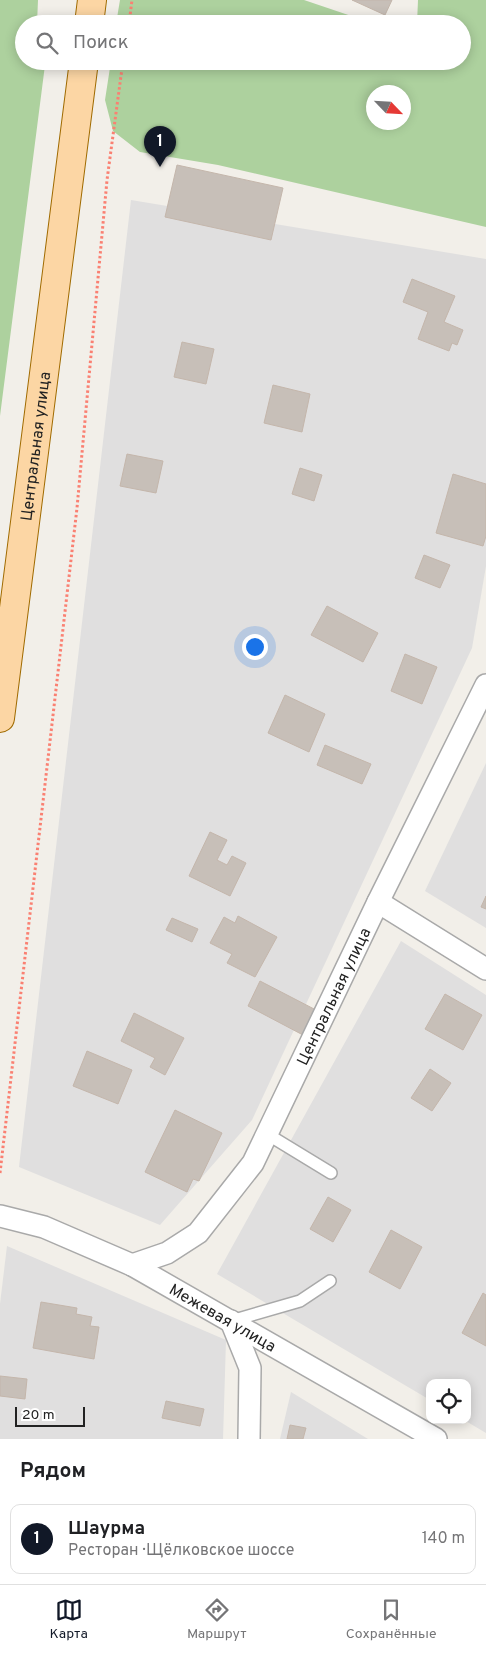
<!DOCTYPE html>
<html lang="ru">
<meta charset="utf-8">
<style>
body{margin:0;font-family:Overpass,sans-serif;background:#f6f6f6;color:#202124}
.controls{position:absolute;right:15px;bottom:15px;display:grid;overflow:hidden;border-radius:10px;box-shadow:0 2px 12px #0003}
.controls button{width:45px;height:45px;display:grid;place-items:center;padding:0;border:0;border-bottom:1px solid #e0e0e0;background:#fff;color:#202124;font:25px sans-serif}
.compass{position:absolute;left:366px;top:85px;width:45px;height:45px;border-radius:50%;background:#fff;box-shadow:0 2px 12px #0003;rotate:115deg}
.scale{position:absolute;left:15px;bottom:12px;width:70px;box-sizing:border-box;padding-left:5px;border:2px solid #222;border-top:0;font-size:14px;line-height:18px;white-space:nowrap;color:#222;-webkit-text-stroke:4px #fff;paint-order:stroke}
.you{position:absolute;left:254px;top:646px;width:18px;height:18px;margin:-12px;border:4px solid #fff;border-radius:50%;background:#1a73e8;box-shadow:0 0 0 8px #1a73e833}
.badge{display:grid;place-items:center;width:32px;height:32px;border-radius:50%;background:#111827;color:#fff;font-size:16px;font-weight:700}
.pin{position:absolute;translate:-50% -41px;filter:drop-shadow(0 1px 2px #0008)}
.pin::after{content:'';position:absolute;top:26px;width:18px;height:15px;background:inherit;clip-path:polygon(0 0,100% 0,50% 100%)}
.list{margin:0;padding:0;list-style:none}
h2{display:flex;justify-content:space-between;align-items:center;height:65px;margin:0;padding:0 20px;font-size:21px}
h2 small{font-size:16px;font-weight:400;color:#757577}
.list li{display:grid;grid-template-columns:32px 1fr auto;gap:15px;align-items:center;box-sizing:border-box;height:70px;margin:0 10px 10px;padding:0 10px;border:1px solid #e0e0e0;border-radius:10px}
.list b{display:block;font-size:19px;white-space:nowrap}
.list p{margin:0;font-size:16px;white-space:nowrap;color:#757577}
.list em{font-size:16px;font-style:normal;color:#757577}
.icon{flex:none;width:28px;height:28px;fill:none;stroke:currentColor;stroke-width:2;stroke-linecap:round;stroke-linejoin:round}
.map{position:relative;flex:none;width:486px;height:1439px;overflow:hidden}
.search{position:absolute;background:#fff;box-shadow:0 2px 12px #0003;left:15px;right:15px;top:15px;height:55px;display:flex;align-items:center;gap:12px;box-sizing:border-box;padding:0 18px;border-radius:28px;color:#757577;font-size:19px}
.sheet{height:145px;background:#fff}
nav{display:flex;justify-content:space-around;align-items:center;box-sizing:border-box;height:70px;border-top:1px solid #e0e0e0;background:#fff;font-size:14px;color:#757577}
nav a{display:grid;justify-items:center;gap:2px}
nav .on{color:#111827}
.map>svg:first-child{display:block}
.residential{fill:#e0dfdf}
.forest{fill:#add19e;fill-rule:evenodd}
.building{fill:#c7bfb8;stroke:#c4b6ab}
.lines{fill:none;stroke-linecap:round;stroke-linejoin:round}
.service-casing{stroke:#a9a9a9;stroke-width:14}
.minor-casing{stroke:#a9a9a9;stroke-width:24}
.primary-casing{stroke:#a06b00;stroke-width:30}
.path{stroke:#fa8072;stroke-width:3;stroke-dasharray:2.5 2.5;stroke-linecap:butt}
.service{stroke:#fff;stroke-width:11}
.minor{stroke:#fff;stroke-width:21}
.primary{stroke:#fcd6a4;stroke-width:28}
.labels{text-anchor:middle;stroke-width:5;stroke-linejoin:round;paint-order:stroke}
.street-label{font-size:16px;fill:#222;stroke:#fff}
</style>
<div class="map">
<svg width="486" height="1439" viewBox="0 0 486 1439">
<rect width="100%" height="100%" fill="#f2efe9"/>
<g class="residential">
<path d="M131 200 486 259V566L472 648 252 1120 160 1225 19 1167Z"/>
<path d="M486 763V928L425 891Z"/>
<path d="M401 941 486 995V1433L464 1420H467V1383H430V1400L217 1274Z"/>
<path d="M7 1246 226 1340 223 1439H0V1304Z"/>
<path d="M291 1392 368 1439H280Z"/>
</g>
<g class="forest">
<path d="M0 0H38L37 24H24V61H44L45 65 0 416Z"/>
<path d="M120 0H304L375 24H116Z"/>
<path d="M418 0H486V227L218 165 140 152 113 131 105 100 111 61H462V24H417ZM404 92V122H374V92Z"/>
</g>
<g class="building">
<path d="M352 0H392L385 15Z"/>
<path d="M177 165 283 188 271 240 165 217Z"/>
<path d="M412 279 455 296 444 322 463 330 457 345 452 343 449 351 418 339 428 312 403 302Z"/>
<path d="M182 342 214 349 206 384 174 377Z"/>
<path d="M273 385 310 394 302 432 264 423Z"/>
<path d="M127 454 163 461 156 493 120 486Z"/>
<path d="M300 468 322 475 314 501 292 494Z"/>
<path d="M453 474 486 484V536L483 546 436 533Z"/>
<path d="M424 555 450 565 440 588 415 578Z"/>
<path d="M327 606 378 633 363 662 311 635Z"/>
<path d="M405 654 437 667 422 704 391 691Z"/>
<path d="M285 695 325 714 309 752 268 733Z"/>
<path d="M325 745 371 764 362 784 317 765Z"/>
<path d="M210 832 227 840 217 860 227 865 232 856 246 863 230 896 189 876Z"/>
<path d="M486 896V909L481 907Z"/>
<path d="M238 916 277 937 255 977 227 963 232 954 210 943 224 917 235 923Z"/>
<path d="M172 918 198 929 192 942 166 930Z"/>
<path d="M260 981 316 1010 303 1035 248 1006Z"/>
<path d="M445 994 482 1015 463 1050 425 1029Z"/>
<path d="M134 1013 184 1038 165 1075 150 1067 155 1058 121 1041Z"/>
<path d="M87 1051 132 1070 118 1104 73 1086Z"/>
<path d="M430 1069 451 1083 432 1111 411 1098Z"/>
<path d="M175 1110 222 1133 199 1181 193 1179 187 1192 145 1172Z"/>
<path d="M328 1197 351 1210 333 1242 310 1229Z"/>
<path d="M391 1230 422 1247 400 1289 369 1272Z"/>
<path d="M483 1293 486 1295V1346L462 1333Z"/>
<path d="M41 1302 77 1308 76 1314 92 1317 90 1326 99 1327 94 1359 33 1348Z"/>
<path d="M0 1376 27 1379 25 1399 0 1396Z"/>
<path d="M166 1401 204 1409 200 1426 162 1418Z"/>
<path d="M290 1425 306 1428 303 1439H287Z"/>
</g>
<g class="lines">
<defs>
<g id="service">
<path d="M267 1134 331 1173"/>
<path d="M231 1321 300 1301 330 1281"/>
</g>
<g id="minor">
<path d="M378 902 486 969"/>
<path id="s1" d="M0 1216 44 1227 132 1265 436 1439"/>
<path id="s2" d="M132 1265 167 1253 198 1233 253 1163 378 902 486 685"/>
<path d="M231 1321 250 1368 249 1439"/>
</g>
<g id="primary">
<path d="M89 24 92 0"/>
<path id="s3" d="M0 718 84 61"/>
</g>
</defs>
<use href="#service" class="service-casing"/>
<use href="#minor" class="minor-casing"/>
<use href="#primary" class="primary-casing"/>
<g class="path">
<path d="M129 24 132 0"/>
<path d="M0 1173 77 508 107 180 123 61"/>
</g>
<use href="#service" class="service"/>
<use href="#minor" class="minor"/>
<use href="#primary" class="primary"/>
</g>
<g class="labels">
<g class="street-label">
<text dy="6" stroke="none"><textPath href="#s3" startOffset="274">Центральная улица</textPath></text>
<text dy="6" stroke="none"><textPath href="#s2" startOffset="348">Центральная улица</textPath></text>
<text dy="6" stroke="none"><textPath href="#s1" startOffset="246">Межевая улица</textPath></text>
</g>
</g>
</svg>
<div class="controls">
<button><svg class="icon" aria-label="locate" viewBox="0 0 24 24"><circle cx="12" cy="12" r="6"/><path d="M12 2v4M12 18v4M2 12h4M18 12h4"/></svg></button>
</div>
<svg class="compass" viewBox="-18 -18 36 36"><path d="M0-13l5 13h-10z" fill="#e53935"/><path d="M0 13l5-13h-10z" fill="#757577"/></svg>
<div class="scale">20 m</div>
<div class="you"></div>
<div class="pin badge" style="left:160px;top:167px">1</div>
<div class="search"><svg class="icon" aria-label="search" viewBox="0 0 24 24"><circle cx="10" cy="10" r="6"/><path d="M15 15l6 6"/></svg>Поиск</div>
</div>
<section class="sheet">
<h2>Рядом<small></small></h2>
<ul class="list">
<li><span class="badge">1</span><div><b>Шаурма</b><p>Ресторан · Щёлковское шоссе</p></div><em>140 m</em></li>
</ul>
</section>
<nav>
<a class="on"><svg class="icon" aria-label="map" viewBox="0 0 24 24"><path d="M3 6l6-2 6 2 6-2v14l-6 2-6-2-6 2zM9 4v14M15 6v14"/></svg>Карта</a>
<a><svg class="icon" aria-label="directions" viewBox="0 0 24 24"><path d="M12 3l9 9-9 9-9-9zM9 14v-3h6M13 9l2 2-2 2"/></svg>Маршрут</a>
<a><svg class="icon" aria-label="saved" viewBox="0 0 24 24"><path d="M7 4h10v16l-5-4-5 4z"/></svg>Сохранённые</a>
</nav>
